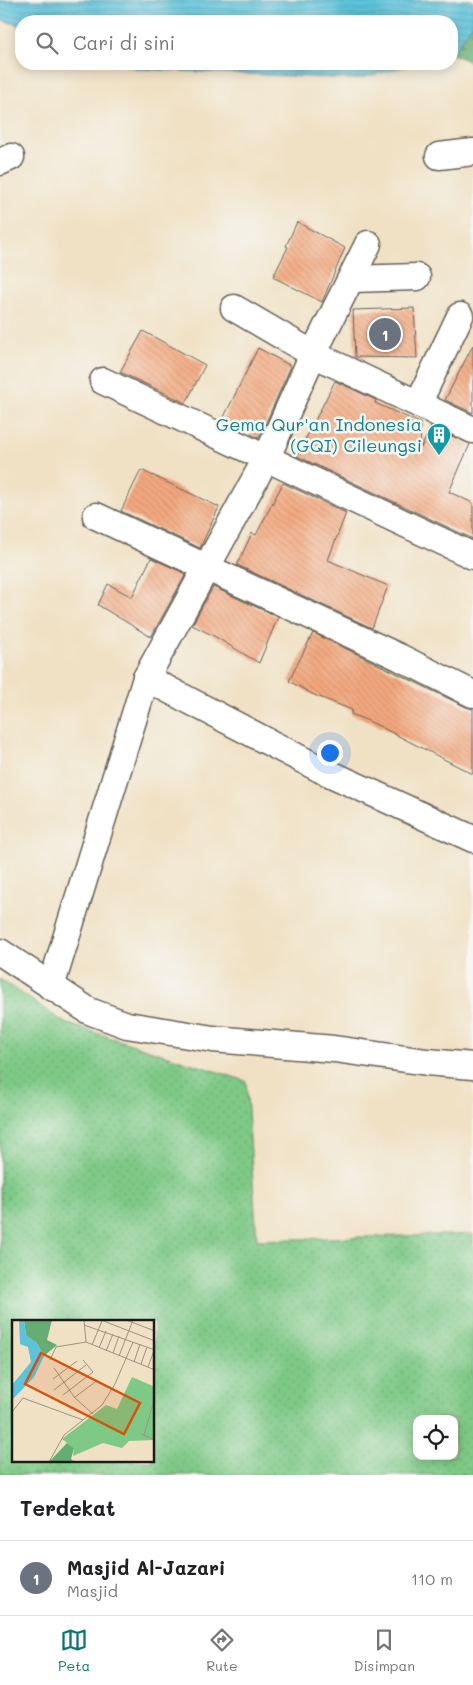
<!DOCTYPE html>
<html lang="id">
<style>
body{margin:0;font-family:Mali,sans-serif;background:#f6f6f6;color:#202124}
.controls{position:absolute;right:15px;bottom:15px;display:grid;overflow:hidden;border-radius:10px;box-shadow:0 2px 12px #0003}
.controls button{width:45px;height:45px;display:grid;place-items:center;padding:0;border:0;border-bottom:1px solid #e0e0e0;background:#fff;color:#202124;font:25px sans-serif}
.you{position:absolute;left:329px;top:752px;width:18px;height:18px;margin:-12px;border:4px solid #fff;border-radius:50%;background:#1a73e8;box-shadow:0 0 0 8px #1a73e833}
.badge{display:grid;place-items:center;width:32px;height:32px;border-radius:50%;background:#0f766e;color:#fff;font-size:16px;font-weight:700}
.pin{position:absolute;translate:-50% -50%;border:2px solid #fff;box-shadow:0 1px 5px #0006}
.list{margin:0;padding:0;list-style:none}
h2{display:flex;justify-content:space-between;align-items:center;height:65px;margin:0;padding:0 20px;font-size:21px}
h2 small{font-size:16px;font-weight:400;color:#757577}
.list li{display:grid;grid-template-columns:32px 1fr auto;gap:15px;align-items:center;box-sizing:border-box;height:75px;padding:0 20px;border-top:1px solid #e0e0e0}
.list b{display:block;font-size:19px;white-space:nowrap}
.list p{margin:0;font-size:16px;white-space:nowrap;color:#757577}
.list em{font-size:16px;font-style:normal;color:#757577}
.icon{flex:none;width:28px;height:28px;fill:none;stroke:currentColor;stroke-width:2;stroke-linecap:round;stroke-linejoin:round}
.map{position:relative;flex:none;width:473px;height:1475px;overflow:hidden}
.search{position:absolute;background:#fff;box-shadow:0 2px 12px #0003;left:15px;right:15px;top:15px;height:55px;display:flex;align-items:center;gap:12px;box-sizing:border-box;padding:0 18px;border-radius:20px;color:#757577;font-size:19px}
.sheet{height:140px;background:#fff}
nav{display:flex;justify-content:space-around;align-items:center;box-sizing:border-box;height:70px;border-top:1px solid #e0e0e0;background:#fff;font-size:14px;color:#757577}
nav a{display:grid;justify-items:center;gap:2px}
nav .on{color:#0f766e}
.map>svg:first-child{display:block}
.grass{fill:url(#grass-dots);stroke:#4d7251;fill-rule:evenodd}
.forest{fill:url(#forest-firs);stroke:#416448}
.water{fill:url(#water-rules);stroke:#3c707b}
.building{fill:url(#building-back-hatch)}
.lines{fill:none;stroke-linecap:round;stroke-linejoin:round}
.minor-casing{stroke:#666157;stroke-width:29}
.minor{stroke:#fff;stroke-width:26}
.labels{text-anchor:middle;stroke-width:5;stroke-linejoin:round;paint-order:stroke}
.culture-label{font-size:18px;fill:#0d838f;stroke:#f6f6f2;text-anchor:end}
.inset-road{fill:none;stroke:#9b9281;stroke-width:1}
.view{fill:#d4530e;fill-opacity:0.15;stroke:#d4530e;stroke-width:2.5}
.inset-edge{fill:none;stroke:#1c1c1c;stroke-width:2.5}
</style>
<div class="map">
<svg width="473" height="1475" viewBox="0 0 473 1475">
<defs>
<pattern id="grass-dots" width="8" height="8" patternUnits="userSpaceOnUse" patternTransform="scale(1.25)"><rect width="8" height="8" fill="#7ec986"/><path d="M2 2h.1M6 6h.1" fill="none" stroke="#6cac73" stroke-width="1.8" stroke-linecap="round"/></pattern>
<pattern id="forest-firs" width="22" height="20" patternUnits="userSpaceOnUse" patternTransform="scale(1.25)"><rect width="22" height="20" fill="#66ad73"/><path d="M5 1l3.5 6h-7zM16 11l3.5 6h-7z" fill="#538c5e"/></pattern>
<pattern id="water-rules" width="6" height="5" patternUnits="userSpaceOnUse" patternTransform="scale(1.25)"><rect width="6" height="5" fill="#5cc3da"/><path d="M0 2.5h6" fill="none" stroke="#4fa7ba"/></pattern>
<pattern id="building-back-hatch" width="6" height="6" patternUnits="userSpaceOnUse" patternTransform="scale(1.25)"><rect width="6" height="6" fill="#f3a87e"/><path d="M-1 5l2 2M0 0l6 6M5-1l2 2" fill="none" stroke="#d0906c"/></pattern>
</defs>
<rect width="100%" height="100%" fill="#f6f6f2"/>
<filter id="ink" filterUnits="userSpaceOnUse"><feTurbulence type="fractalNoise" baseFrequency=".02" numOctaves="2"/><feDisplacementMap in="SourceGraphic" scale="10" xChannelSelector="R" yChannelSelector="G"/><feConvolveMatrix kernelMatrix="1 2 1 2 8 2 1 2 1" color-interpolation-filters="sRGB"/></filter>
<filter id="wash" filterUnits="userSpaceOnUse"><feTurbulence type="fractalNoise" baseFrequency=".0096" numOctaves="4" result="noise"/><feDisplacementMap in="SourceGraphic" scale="20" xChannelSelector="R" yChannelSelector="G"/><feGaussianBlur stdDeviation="1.12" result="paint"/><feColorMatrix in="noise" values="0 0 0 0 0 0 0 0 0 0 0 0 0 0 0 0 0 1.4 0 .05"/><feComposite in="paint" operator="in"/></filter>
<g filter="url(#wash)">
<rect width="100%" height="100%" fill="#f0e1c4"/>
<path class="grass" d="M0 979 65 1023 246 1081 257 1240 473 1234V1475H0ZM14 1321H154V1461H14ZM417 1419H454V1456H417Z"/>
<path class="forest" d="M473 23V63L452 54Z"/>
<g class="water">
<path d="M0 0H473V23L452 54V21H21V26L0 19Z"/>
<path d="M123 64H415L357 79 138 69Z"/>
</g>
<g id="blocks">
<g class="building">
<path d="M297 222 345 248 322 302 273 277 288 247 286 246Z"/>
<path d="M414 308 417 358 355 357 353 310Z"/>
<path d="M143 331 205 365 186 403 120 372Z"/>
<path d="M473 345V413L445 400Z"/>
<path d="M258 348 291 366 259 438 222 421Z"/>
<path d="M335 381 376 400 375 403 420 423 421 448 431 427 470 444 449 492 473 503V539L297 456Z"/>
<path d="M141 470 219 507 200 548 121 511Z"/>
<path d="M283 483 346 513 328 560 388 586 372 628 237 565 252 533 256 535Z"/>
<path d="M151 558 186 574 151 637 98 605 108 584 132 597Z"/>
<path d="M213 587 278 617 259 663 214 636 192 625Z"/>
<path d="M313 633 392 671 466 707 473 709V774L373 723 351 714 352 710 312 694 289 681Z"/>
</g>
</g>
</g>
<g filter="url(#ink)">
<use href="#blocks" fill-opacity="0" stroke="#666157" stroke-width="1"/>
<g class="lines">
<defs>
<g id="minor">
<path d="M439 156 473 152"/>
<path d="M0 162 11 157"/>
<path d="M351 279 417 277"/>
<path d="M234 308 313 354 473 430"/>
<path d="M103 381 473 556"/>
<path d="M418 404 460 316"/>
<path d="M96 516 399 657 473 694"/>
<path d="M146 678 320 769 473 839"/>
<path d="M0 952 89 1011 127 1025 213 1039 334 1049 427 1062 473 1066"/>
<path d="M51 987 146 678 267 457 313 354 368 244"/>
</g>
</defs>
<use href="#minor" class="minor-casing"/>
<use href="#minor" class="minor"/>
</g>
</g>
<defs>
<symbol id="building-pin" viewBox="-11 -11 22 30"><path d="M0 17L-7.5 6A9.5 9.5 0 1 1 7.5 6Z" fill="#0f9aa8" stroke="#f6f6f2"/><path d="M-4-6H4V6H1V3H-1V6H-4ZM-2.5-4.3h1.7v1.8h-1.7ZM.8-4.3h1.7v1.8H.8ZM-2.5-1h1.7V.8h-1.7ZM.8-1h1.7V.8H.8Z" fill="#fff"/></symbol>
</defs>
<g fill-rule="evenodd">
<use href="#building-pin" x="425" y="421" width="28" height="38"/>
</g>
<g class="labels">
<g class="culture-label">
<text x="422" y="431">Gema Qur'an Indonesia<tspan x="422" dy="21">(GQI) Cileungsi</tspan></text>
</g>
</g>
<g transform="translate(12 1320)">
<rect width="142" height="142" fill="#f0e1c4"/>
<path d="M120 57 141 66 142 63V120L117 121 110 128 91 123 61 136 62 128 50 119 94 85 105 89Z" fill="#7ec986"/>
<path d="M12 0H40L35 20 45 25 32 36 24 22 14 16ZM55 123 62 128 59 139 63 142H37Z" fill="#66ad73"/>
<path d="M7 0H12L14 15 24 22 32 36 22 57 0 80V65L19 42 16 27 8 24Z" fill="#5cc3da"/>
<path class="inset-road" d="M72 0 74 22 143 50M89 0 143 21M114 0 143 11M72 5 143 30M80 25 90 1M87 28 94 11M94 31 101 14M101 33 107 16M107 36 121 0M38 40 44 27 74 22M122 42 128 24M129 44 135 27M136 47 143 28M42 48 63 78 81 94M41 59 65 41M42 70 74 45M51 75 81 52 71 40M63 77 86 60M0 92 11 78 71 100M129 114 143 120M132 115 143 77M37 142 52 115 90 85 103 64 121 22"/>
<path class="view" d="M29 33 128 83 112 114 13 64Z"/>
<rect width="142" height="142" class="inset-edge"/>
</g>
</svg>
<div class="controls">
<button><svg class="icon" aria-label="locate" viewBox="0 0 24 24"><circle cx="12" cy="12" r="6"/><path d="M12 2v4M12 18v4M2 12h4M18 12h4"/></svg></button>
</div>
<div class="you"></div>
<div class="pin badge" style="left:385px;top:334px;background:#6b7280">1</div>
<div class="search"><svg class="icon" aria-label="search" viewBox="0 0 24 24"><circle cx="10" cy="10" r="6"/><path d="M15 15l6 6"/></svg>Cari di sini</div>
</div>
<section class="sheet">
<h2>Terdekat<small></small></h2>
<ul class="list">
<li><span class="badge" style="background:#6b7280">1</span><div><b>Masjid Al-Jazari</b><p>Masjid</p></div><em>110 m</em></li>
</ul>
</section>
<nav>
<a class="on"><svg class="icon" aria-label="map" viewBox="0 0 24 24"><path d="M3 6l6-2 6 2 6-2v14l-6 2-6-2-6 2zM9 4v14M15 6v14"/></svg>Peta</a>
<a><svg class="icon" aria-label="directions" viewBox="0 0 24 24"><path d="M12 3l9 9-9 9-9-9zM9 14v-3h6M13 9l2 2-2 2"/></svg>Rute</a>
<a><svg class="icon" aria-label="saved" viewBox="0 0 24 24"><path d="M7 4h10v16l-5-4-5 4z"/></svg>Disimpan</a>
</nav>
